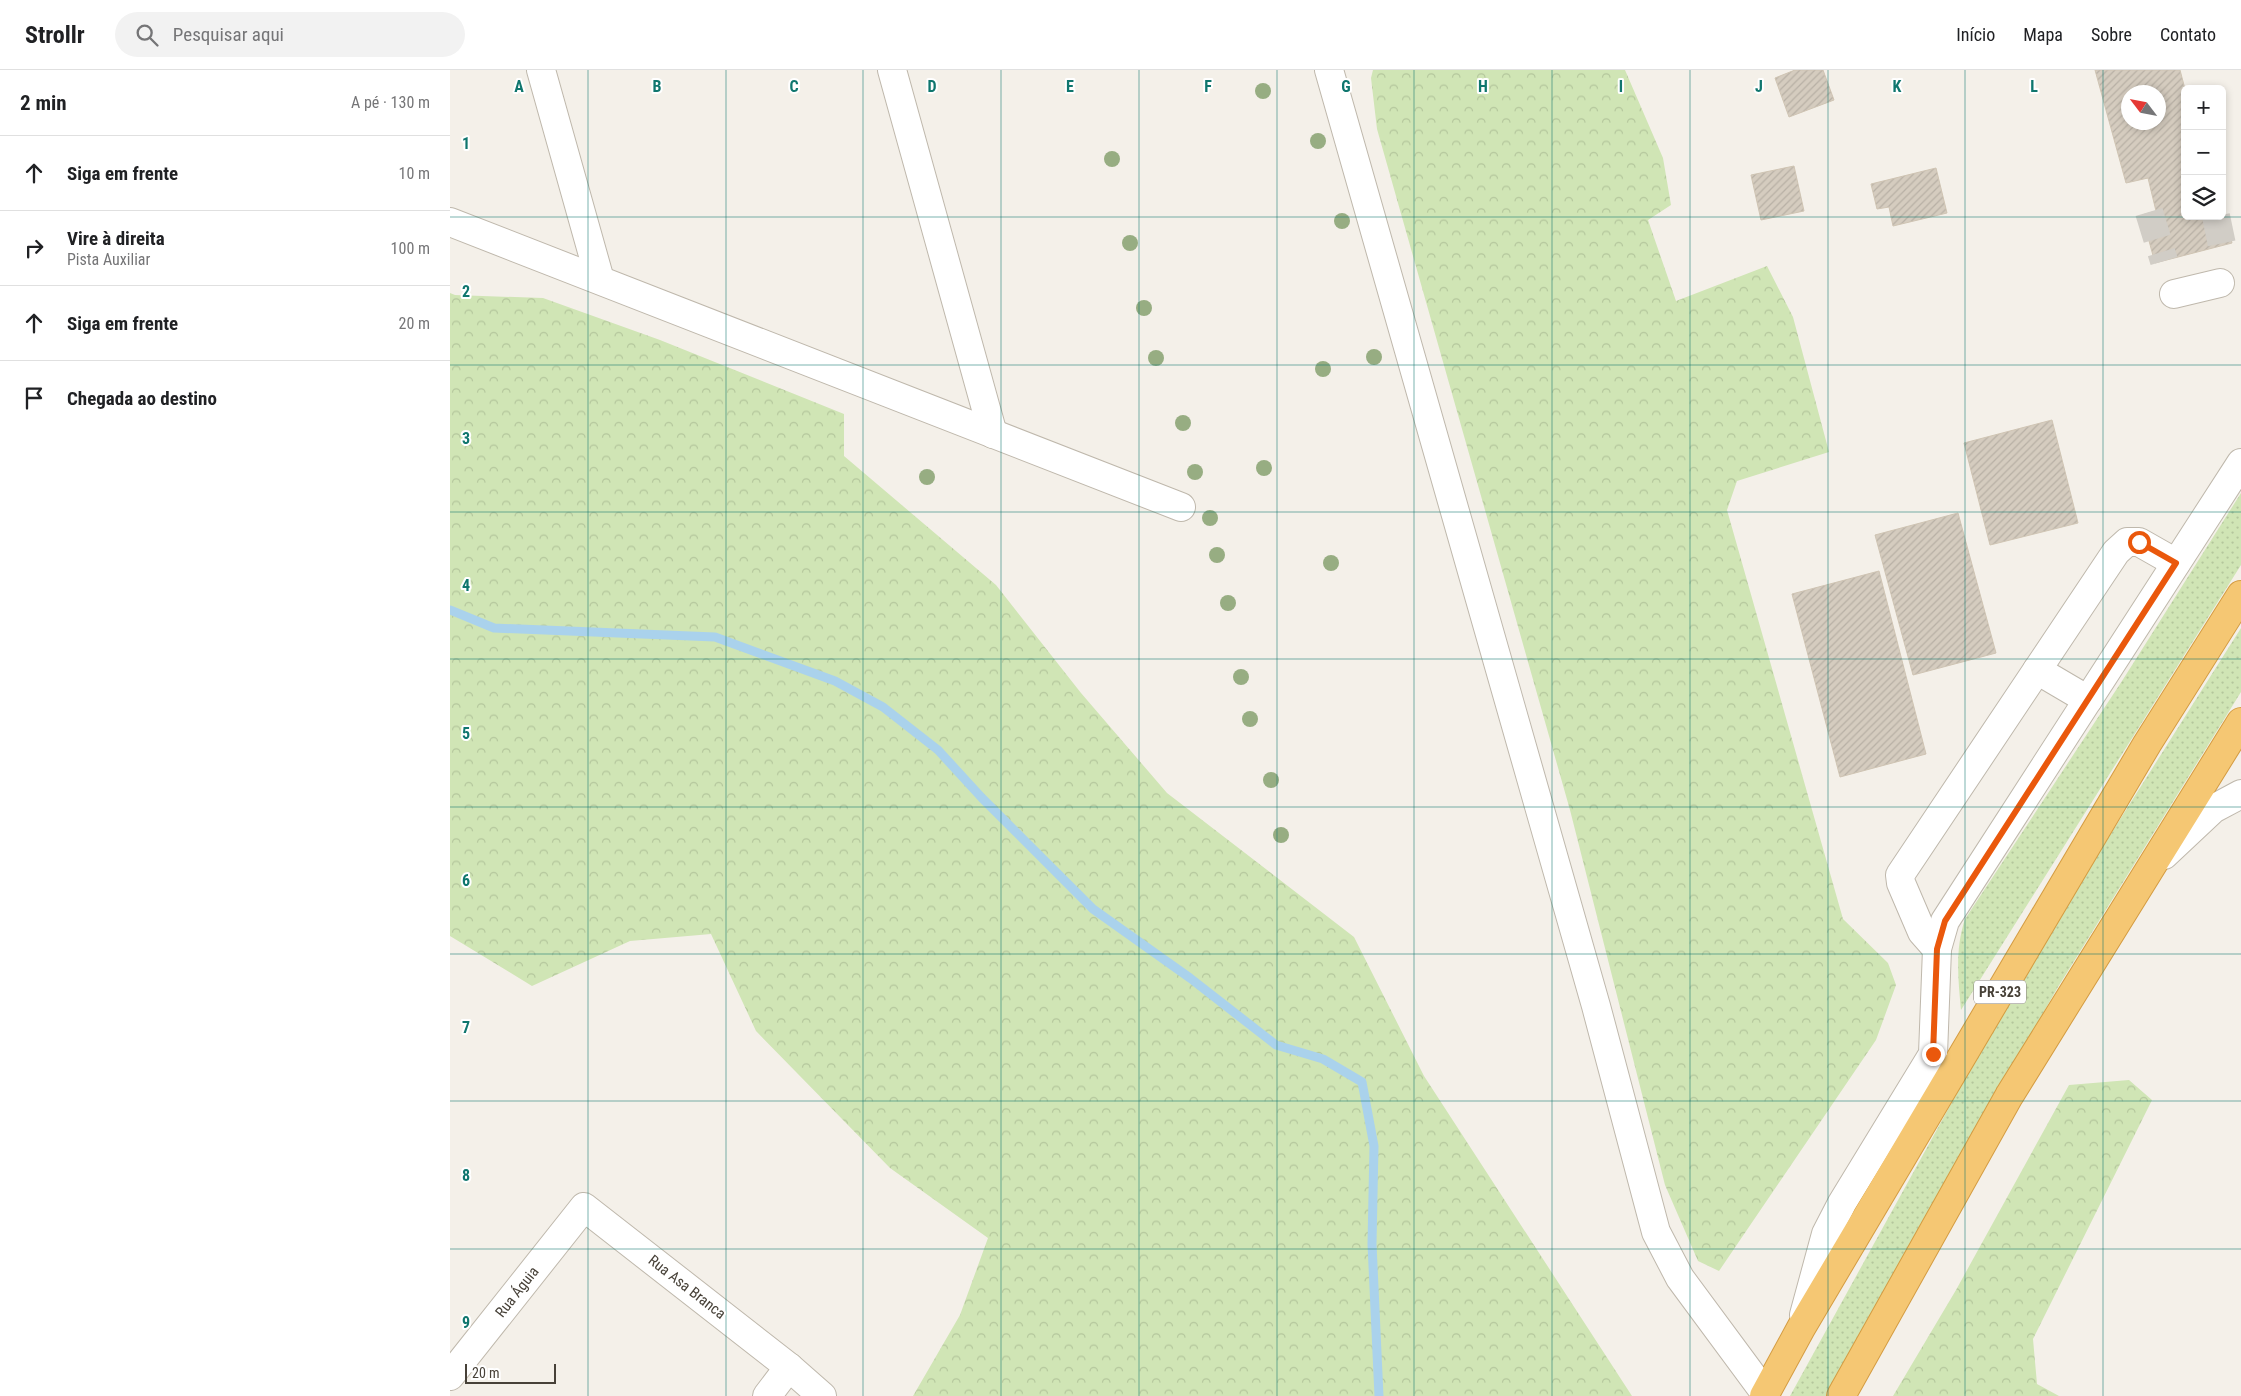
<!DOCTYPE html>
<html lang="pt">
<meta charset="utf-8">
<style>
body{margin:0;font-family:"Roboto Condensed",sans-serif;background:#f2f2f2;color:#202124}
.controls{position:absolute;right:15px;top:15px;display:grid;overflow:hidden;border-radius:8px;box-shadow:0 2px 8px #0003}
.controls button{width:45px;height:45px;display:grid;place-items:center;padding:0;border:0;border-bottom:1px solid #e0e0e0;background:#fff;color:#202124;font:25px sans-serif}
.compass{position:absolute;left:1671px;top:15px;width:45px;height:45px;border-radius:50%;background:#fff;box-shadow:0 2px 8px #0003;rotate:302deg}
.scale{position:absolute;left:15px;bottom:12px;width:91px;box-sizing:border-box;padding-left:5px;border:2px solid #474138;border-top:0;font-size:14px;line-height:18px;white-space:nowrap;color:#474138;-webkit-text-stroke:4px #fff;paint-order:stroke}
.stop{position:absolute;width:15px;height:15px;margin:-11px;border:4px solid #ea580c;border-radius:50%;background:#fff}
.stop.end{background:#ea580c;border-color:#fff;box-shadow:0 1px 5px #0008}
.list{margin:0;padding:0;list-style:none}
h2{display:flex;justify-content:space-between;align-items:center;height:65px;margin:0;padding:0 20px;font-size:21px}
h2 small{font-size:16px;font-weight:400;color:#757577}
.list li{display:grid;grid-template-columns:32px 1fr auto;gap:15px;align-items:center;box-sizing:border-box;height:75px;padding:0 20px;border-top:1px solid #e0e0e0}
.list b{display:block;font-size:19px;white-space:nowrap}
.list p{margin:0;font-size:16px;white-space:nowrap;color:#757577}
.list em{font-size:16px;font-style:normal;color:#757577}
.icon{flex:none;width:28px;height:28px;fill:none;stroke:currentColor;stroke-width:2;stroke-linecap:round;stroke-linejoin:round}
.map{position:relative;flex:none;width:1791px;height:1326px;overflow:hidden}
header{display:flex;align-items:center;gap:30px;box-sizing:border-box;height:70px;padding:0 25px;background:#fff;border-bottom:1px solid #e0e0e0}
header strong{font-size:24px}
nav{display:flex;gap:28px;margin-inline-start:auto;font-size:18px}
.search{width:350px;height:45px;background:#f2f2f2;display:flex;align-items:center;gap:12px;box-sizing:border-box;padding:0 18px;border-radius:28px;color:#757577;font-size:19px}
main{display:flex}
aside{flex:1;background:#fff}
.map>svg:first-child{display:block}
.grass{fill:url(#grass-dots)}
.forest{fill:url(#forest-crowns)}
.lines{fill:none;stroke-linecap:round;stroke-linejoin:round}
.stream{stroke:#aad2ec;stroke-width:9}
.building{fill:url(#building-hatch);stroke:#cfc4b3;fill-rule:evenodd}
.minor-tunnel{stroke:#d1cdc6;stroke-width:28;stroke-dasharray:28 14;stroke-linecap:butt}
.minor-casing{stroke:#bfb8ac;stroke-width:30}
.highway-casing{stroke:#d49c42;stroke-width:30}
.minor{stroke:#fff;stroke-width:28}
.highway{stroke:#f5c773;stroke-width:28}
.tree{fill:#97ad82}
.route{stroke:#ea580c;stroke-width:6}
.grid{fill:none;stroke:#0f766e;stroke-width:1;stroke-opacity:0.55}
.labels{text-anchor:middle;stroke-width:4;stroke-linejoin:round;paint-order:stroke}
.shield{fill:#fff;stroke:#7e7a74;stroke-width:1}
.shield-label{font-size:14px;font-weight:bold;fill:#474138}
.street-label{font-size:15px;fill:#474138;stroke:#fff}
.grid-label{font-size:16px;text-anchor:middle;font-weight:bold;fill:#0f766e;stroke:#fff;stroke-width:4;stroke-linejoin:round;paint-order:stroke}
</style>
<header>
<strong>Strollr</strong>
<div class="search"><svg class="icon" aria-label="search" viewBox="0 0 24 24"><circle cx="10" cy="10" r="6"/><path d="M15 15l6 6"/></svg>Pesquisar aqui</div>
<nav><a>Início</a><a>Mapa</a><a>Sobre</a><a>Contato</a></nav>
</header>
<main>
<aside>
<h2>2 min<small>A pé · 130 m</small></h2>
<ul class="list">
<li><svg class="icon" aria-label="ahead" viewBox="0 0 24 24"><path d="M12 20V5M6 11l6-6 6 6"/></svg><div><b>Siga em frente</b></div><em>10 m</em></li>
<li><svg class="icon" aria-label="right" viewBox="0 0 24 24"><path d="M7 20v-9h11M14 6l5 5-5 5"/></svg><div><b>Vire à direita</b><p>Pista Auxiliar</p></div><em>100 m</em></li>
<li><svg class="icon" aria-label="ahead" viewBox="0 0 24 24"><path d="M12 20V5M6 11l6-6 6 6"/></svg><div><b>Siga em frente</b></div><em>20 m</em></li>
<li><svg class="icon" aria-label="arrive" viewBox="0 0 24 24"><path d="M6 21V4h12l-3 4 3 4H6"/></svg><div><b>Chegada ao destino</b></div></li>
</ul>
</aside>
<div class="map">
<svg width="1791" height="1326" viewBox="0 0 1791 1326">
<defs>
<pattern id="grass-dots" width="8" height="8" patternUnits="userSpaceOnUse" patternTransform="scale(1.25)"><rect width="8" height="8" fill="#d0e5b5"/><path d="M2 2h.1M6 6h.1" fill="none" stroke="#b4c69c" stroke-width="1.8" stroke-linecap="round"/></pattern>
<pattern id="forest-crowns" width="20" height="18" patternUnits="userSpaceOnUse" patternTransform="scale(1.25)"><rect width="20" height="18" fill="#d0e5b5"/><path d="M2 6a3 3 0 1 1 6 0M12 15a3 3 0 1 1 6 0" fill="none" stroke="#b4c69c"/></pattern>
<pattern id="building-hatch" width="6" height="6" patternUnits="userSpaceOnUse" patternTransform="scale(1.25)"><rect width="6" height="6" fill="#d5ccbf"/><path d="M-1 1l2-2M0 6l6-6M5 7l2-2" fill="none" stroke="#b8b0a5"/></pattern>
</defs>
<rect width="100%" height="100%" fill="#f4f0e9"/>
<g class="grass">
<path d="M1791 423V495L1511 940C1508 908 1505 879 1515 849L1672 611Z"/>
<path d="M1791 558V622L1608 917 1504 1098 1382 1326H1340L1576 898Z"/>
</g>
<g class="forest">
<path d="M923 0H1175L1213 88 1221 135 1198 150 1226 231 1317 196 1343 247 1379 382 1287 411 1277 440 1393 849 1438 893 1446 915 1426 970 1269 1201 1248 1191 1215 1115 1120 740 927 59 921 8Z"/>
<path d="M0 223 5 225 93 228 210 270 394 344V386L546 515 631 623 717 723 904 867 974 1006 1182 1326H463L510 1245 538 1168 440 1098 306 961 261 864 180 871 82 916 0 866Z"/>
<path d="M1679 1010 1702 1030 1583 1269 1587 1314 1609 1326H1443L1506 1220 1619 1015Z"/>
</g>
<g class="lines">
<path class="stream" d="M0 540 44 558 265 567 385 611 433 637 488 680 532 728 643 839 740 908 826 975 873 989 912 1012 924 1076 922 1174 929 1326"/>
</g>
<g class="building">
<path d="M1345 0H1373L1384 30 1339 47 1325 8Z"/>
<path d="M1645 0H1730L1735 19V146H1772V136L1782 173 1705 193 1692 145 1706 141 1698 108 1676 113ZM1678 22H1708V52H1678Z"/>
<path d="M1344 96 1354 141 1311 150 1301 105Z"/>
<path d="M1486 98 1497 143 1443 156 1439 137 1427 139 1421 114Z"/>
<path d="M1602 350 1628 453 1540 475 1514 373Z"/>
<path d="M1508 443 1546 583 1463 605 1425 465Z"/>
<path d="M1429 501 1476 684 1390 707 1342 524Z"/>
</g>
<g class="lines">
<g class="minor-tunnel">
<path d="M1699 142 1714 191"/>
<path d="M1766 146 1772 175"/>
</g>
<defs>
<g id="minor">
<path d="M91 0 150 210"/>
<path d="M442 0 543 364"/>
<path d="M879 0 1146 936 1206 1162 1230 1208 1315 1323"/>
<path d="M0 152 731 437"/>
<path d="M1724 224 1770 213"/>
<path d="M1587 600 1638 630"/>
<path d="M1714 785 1763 739 1791 724"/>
<path d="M1487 879 1472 862 1451 813 1450 805 1666 482 1677 472H1689L1726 493"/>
<path d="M1354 1245 1376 1164 1392 1133 1483 984 1487 879 1495 851 1791 393"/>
<path d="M0 1306 134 1137 339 1297 372 1326"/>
<path d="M317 1326 339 1297"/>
</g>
<g id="highway">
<path d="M1314 1326 1351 1258 1697 674 1791 525"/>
<path d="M1391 1326 1559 1026 1791 652"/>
</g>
</defs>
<use href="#minor" class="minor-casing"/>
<use href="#highway" class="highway-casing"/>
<use href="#minor" class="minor"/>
<use href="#highway" class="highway"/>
</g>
<g class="tree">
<circle cx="813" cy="21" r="8"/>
<circle cx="868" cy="71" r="8"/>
<circle cx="662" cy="89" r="8"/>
<circle cx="892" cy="151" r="8"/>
<circle cx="680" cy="173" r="8"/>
<circle cx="694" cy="238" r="8"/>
<circle cx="924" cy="287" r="8"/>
<circle cx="706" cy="288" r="8"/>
<circle cx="873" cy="299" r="8"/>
<circle cx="733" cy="353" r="8"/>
<circle cx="814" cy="398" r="8"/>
<circle cx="745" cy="402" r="8"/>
<circle cx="477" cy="407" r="8"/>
<circle cx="760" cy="448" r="8"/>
<circle cx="767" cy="485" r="8"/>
<circle cx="881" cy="493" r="8"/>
<circle cx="778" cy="533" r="8"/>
<circle cx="791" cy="607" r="8"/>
<circle cx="800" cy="649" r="8"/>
<circle cx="821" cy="710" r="8"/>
<circle cx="831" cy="765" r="8"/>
</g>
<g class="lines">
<path class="route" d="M1483 984 1487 879 1495 851 1726 493 1689 472"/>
</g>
<path class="grid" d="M138 0V1326M276 0V1326M413 0V1326M551 0V1326M689 0V1326M827 0V1326M964 0V1326M1102 0V1326M1240 0V1326M1378 0V1326M1515 0V1326M1653 0V1326M0 147H1791M0 295H1791M0 442H1791M0 589H1791M0 737H1791M0 884H1791M0 1031H1791M0 1179H1791"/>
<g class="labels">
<rect class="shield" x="1524" y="910.5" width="52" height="23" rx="4"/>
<g class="shield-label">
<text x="1550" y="927">PR-323</text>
</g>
<g class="street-label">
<text transform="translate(237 1217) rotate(38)" y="5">Rua Asa Branca</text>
<text transform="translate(67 1222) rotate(-52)" y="5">Rua Águia</text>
</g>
</g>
<g class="grid-label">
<text x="69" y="22">A</text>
<text x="207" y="22">B</text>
<text x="344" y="22">C</text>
<text x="482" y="22">D</text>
<text x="620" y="22">E</text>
<text x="758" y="22">F</text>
<text x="896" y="22">G</text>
<text x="1033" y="22">H</text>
<text x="1171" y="22">I</text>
<text x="1309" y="22">J</text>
<text x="1447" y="22">K</text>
<text x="1584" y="22">L</text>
<text x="16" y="79">1</text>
<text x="16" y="227">2</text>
<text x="16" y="374">3</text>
<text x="16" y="521">4</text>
<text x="16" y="669">5</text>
<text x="16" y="816">6</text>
<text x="16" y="963">7</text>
<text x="16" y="1111">8</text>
<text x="16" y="1258">9</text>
</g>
</svg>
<div class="controls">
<button>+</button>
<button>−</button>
<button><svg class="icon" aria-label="layers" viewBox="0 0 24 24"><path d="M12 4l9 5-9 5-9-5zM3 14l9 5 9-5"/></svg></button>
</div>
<svg class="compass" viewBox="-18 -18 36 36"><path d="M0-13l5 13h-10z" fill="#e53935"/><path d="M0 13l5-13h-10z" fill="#757577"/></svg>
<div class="scale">20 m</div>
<div class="stop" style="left:1689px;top:472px"></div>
<div class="stop end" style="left:1483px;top:984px"></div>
</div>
</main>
